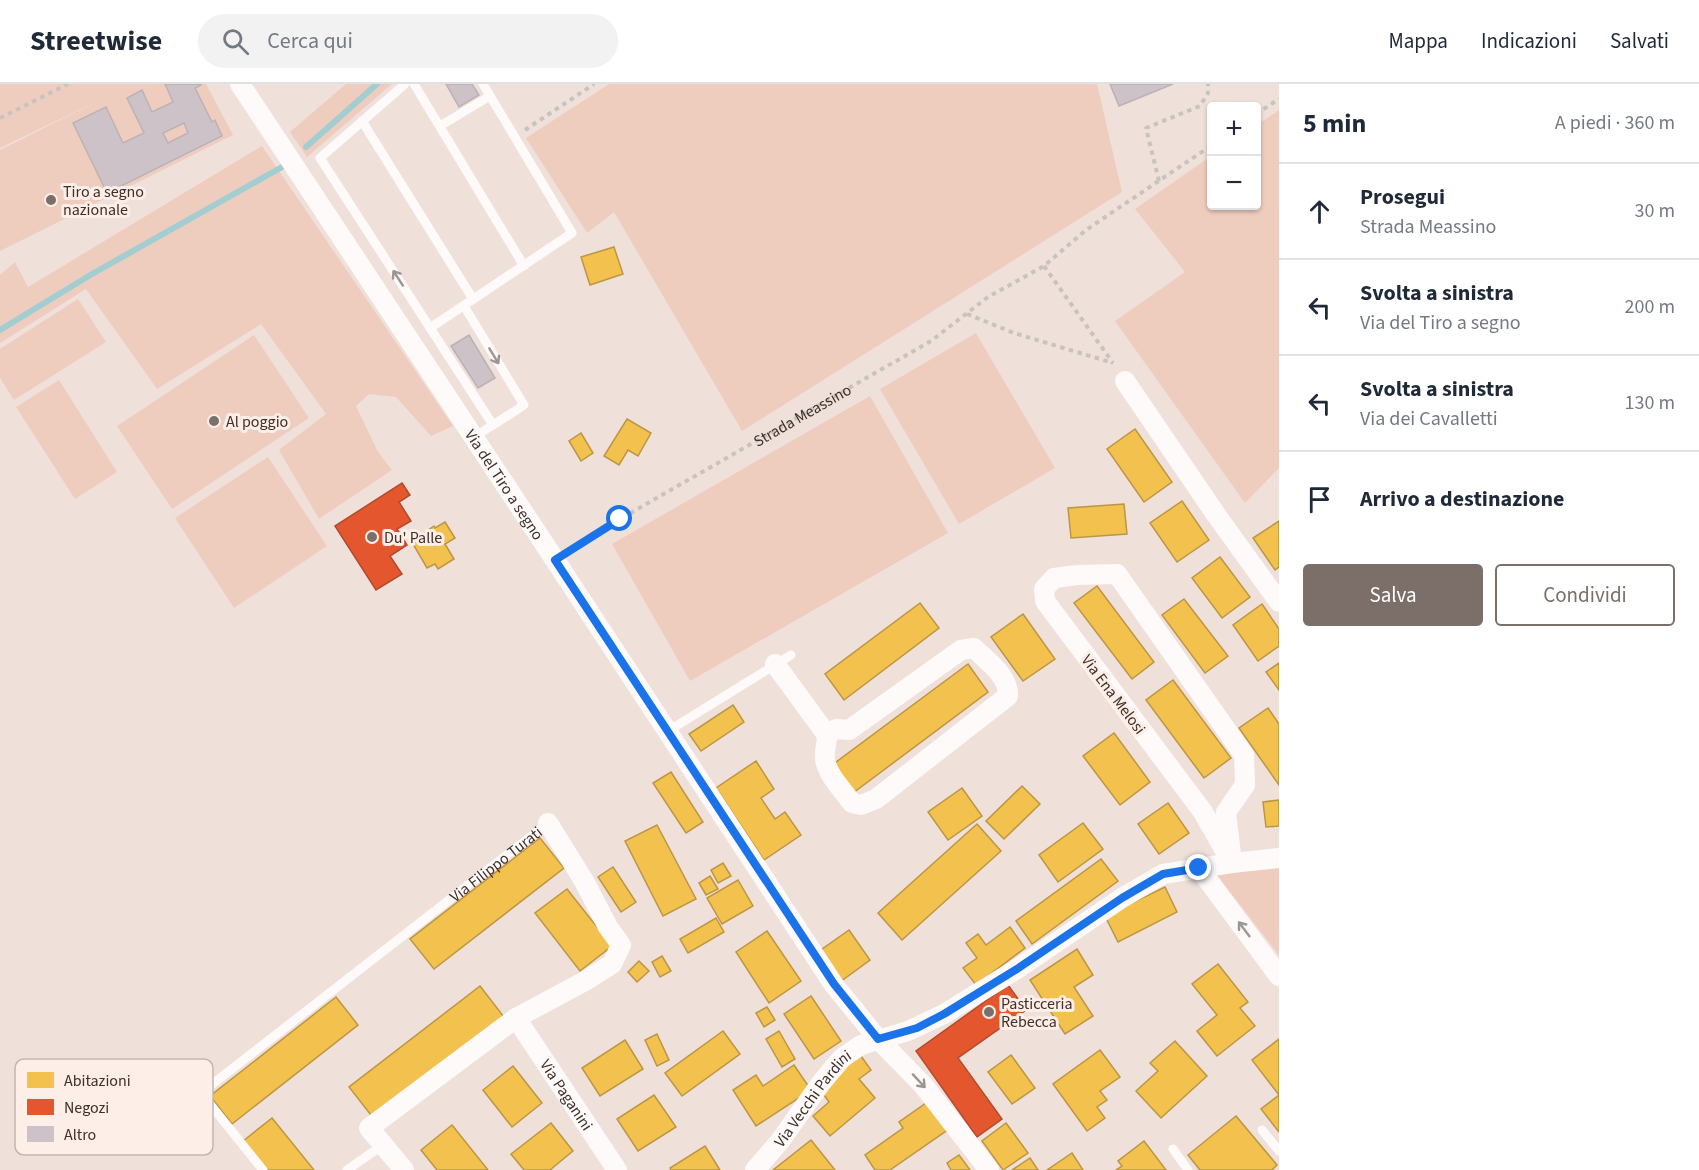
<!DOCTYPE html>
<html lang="it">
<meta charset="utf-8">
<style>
body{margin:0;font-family:"Source Sans 3",sans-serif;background:#f2f2f3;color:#1f2937}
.controls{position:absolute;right:18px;top:18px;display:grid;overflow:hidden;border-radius:6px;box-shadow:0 2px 4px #0004}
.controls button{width:54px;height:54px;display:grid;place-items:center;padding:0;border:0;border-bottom:2px solid #e0e1e3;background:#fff;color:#1f2937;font:30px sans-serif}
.stop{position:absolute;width:18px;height:18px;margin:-14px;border:4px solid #1a73e8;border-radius:50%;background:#fff}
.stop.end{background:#1a73e8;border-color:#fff;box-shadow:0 2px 6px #0008}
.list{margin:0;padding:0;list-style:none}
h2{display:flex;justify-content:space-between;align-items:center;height:78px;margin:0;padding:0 24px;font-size:26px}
h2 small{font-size:20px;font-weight:400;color:#747a83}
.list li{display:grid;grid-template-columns:39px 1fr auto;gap:18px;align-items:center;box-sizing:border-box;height:96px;padding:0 24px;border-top:2px solid #e0e1e3}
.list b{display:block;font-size:22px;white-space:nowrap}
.list p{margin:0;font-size:20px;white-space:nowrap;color:#747a83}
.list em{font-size:20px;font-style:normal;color:#747a83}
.actions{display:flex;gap:12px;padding:18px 24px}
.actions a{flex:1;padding:14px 0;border:2px solid #7c6e68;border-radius:6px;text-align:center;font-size:21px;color:#7c6e68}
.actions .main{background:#7c6e68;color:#fff}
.icon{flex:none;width:33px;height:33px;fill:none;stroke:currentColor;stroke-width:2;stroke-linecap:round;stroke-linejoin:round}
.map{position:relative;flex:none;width:1279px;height:1086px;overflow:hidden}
header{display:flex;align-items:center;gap:36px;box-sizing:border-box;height:84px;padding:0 30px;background:#fff;border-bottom:2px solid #e0e1e3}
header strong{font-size:28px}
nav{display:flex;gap:33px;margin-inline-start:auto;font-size:21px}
.search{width:420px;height:54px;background:#f2f2f3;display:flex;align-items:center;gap:15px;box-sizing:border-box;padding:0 21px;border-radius:33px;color:#747a83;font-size:22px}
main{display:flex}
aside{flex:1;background:#fff}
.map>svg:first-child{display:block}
.green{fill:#eecdbf}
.homes{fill:#f2c14e;stroke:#bc9643;stroke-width:1.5}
.shops{fill:#e4572e;stroke:#b24b2d;stroke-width:1.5}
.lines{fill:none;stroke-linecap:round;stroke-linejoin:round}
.stream{stroke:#a2cdd1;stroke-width:6}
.building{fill:#cdc2c8;stroke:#bcb2b5;stroke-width:1.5;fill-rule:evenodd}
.path{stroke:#c9c3c0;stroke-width:4;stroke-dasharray:4.5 4.5;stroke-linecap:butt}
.lane{stroke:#fdfaf9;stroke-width:9}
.street{stroke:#fdfaf9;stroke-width:20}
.oneway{stroke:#9e9592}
.route{stroke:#1a73e8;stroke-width:8}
.poi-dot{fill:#7c6e68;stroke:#fdeee7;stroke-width:2}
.labels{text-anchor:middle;stroke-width:6;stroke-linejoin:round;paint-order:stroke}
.poi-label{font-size:16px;fill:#3e302a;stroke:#fdeee7;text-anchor:start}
.street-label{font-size:16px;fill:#3e302a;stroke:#fdeee7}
.key{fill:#fdeee7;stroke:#c4b5ae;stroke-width:1.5}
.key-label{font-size:16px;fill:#3e302a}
</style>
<header>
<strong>Streetwise</strong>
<div class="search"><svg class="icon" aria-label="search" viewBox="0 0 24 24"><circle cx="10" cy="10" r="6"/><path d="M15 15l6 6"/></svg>Cerca qui</div>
<nav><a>Mappa</a><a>Indicazioni</a><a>Salvati</a></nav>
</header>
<main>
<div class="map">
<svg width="1279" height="1086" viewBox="0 0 1279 1086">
<rect width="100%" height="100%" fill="#f0e0da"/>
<g class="green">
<path d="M0 0H206L233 51 0 167V66L102 15 0 64Z"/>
<path d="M346 0H392L307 73 290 48Z"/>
<path d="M609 0H1097L1122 108 742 347 614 128 587 149 526 54Z"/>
<path d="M1279 26V384L1245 419 1115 237 1185 188 1135 125 1211 72 1212 122H1256L1257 41Z"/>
<path d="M262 62 453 342 431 352 396 313 369 310 356 322 378 368 392 386 319 435 279 366 326 330 261 240 157 305 86 205 0 259V191L15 178 28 203Z"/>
<path d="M78 215 106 258 14 316 0 294V265Z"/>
<path d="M976 249 1055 384 959 440 880 305Z"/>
<path d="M254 251 309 334 172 425 117 342Z"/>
<path d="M59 296 117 388 75 415 16 323Z"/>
<path d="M870 312 948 449 690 597 612 460Z"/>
<path d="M268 373 327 462 234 524 175 434Z"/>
<path d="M1279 784V871L1216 790Z"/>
</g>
<g class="homes">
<path d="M614 163 623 190 590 201 581 173Z"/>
<path d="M627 335 651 349 638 372 628 366 619 381 604 372Z"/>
<path d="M1135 345 1172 398 1144 418 1107 365Z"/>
<path d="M581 349 593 369 581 377 569 357Z"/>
<path d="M1182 417 1209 456 1177 478 1150 439Z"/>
<path d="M1124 420 1127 450 1071 454 1068 424Z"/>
<path d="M1279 437V483L1275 486 1253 454Z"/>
<path d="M445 438 455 454 445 460 454 475 438 485 435 480 427 484 413 460 420 456 418 453 434 442 435 444Z"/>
<path d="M1220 473 1250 513 1222 534 1192 494Z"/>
<path d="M1097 502 1154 578 1132 595 1074 519Z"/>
<path d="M1184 515 1228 572 1205 589 1162 531Z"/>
<path d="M920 519 939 544 844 616 825 590Z"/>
<path d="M1262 520 1279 545V562L1258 577 1233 541Z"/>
<path d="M1023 530 1055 575 1023 597 991 553Z"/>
<path d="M1279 579V606L1266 588Z"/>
<path d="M968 580 988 608 853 709 832 681Z"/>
<path d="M1173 596 1231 674 1204 694 1146 616Z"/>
<path d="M733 621 744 638 701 667 689 650Z"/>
<path d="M1268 624 1279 640V701L1239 644Z"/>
<path d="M1114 649 1150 698 1120 721 1083 672Z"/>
<path d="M756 677 774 705 761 714 775 735 785 728 801 751 764 776 716 704Z"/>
<path d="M671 688 703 738 686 749 653 699Z"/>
<path d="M1022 702 1040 720 1004 755 986 737Z"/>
<path d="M962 704 982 732 948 756 928 728Z"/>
<path d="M1279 716V742L1266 743 1263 718Z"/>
<path d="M1168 719 1189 749 1159 770 1138 740Z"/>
<path d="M1083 739 1103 765 1058 798 1039 771Z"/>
<path d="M977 740 1001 767 902 856 878 829Z"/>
<path d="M657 741 696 815 663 832 625 757Z"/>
<path d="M540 754 564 784 434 885 410 855Z"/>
<path d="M1101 775 1118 797 1032 860 1016 837Z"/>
<path d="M723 779 731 792 718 799 711 786Z"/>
<path d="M613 783 636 818 621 828 598 793Z"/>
<path d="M710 792 718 805 706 811 699 799Z"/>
<path d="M738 796 753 822 722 840 707 814Z"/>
<path d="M1165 803 1177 828 1118 858 1105 832Z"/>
<path d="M567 805 612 862 580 887 535 829Z"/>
<path d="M716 834 724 848 688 869 680 855Z"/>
<path d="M1010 843 1025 864 976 901 963 884 977 874 966 859 978 850 986 861Z"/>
<path d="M849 846 870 876 840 898 818 868Z"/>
<path d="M767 847 801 897 769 919 736 868Z"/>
<path d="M1077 865 1093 891 1074 903 1093 932 1065 950 1030 896Z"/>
<path d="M662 872 671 887 660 893 652 878Z"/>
<path d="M639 877 649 887 637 898 628 888Z"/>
<path d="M1218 880 1248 918 1240 924 1255 942 1217 972 1197 947 1217 931 1192 900Z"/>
<path d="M480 902 504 933 374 1035 349 1003Z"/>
<path d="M811 912 841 957 814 975 784 930Z"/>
<path d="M336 913 358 941 232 1040 210 1012Z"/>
<path d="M767 923 775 936 764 943 756 929Z"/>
<path d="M723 947 740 970 682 1012 665 989Z"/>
<path d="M779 947 795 975 782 983 766 955Z"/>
<path d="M657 950 669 976 657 982 645 956Z"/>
<path d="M1279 955V1048L1261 1025 1279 1011 1252 976Z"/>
<path d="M625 956 643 985 600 1012 582 984Z"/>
<path d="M1175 957 1207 992 1161 1034 1136 1007 1158 987 1150 979Z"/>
<path d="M1100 966 1120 993 1100 1007 1107 1016 1097 1023 1105 1034 1087 1047 1053 1000Z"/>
<path d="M1011 971 1035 1004 1012 1020 988 988Z"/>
<path d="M861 972 871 986 859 995 875 1014 830 1052 813 1032 829 1018 821 1007 834 990Z"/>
<path d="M794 981 811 1006 756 1042 733 1006 756 991 763 1002Z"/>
<path d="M513 982 542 1019 512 1043 483 1006Z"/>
<path d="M654 1011 676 1043 638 1067 617 1035Z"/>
<path d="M926 1019 949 1045 890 1086H875L865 1071 903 1044 899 1038Z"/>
<path d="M1236 1032 1277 1081 1272 1086H1200L1188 1071Z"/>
<path d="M272 1034 314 1086H266L243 1057Z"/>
<path d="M551 1039 573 1067 550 1086H524L511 1070Z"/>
<path d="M1006 1039 1028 1069 1003 1086 982 1057Z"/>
<path d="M452 1041 488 1086H437L421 1066Z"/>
<path d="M811 1056 835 1086H773Z"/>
<path d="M1144 1057 1166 1086H1116L1122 1082 1118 1077Z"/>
<path d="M705 1062 720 1086H671L670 1084Z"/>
<path d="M1072 1069 1083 1086H1047Z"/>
<path d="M959 1071 970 1086H951L947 1079Z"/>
<path d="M1030 1074 1038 1086H1012Z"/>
</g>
<g class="shops">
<path d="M402 399 410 411 399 418 411 437 397 445 407 461 390 472 402 490 376 506 335 442Z"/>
<path d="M1008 901 1026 926 958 974 1002 1035 977 1053 916 967Z"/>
</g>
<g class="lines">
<g class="stream">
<path d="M306 63 377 0"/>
<path d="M0 246 92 190 282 83"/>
</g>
</g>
<g class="building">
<path d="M165 0H201V1L195 4 212 38 215 36 222 52 107 109 73 39 106 23 123 59 144 49 127 14 142 6 152 28 173 18ZM184 39 188 49 168 59 163 49Z"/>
<path d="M446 0H472L479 11 459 23Z"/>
<path d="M1110 0H1173L1119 22Z"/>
<path d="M469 251 495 294 478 304 451 262Z"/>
</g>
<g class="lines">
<g class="path">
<path d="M1256 30 1279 15"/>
<path d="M0 34 68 0"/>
<path d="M525 46 594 0"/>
<path d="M1159 97 1146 44 1200 22 1208 9V0"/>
<path d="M1044 182 1113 279"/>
<path d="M967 230 1014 249 1113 279"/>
<path id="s1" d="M569 467 620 435 931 257 988 213 1044 182 1086 146 1212 61"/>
</g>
<g class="lane">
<path d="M405 0 320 74 493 341 474 353"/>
<path d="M414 0 524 182"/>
<path d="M362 37 473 215"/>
<path d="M440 42 490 12"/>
<path d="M464 222 524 321 493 341"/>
<path d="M430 244 572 149 483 0"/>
<path d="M668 647 791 571"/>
<path d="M1262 1046 1279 1067"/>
<path d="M1173 1065 1188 1086"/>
<path id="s2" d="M263 1086 201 1009 548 739"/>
<path d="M347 1086 383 1061"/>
</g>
<g class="street">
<path id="s3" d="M240 0 555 476 834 901 878 955 923 1001 989 1086"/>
<path d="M1125 297 1217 432 1279 518"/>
<path d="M1117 490 1244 671 1245 701 1226 728 1232 779 1203 728 1045 517 1044 505 1054 494 1077 491Z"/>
<path d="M775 580 827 651C827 659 824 667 825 675 827 691 843 706 852 719L861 721 876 715 1008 612C1009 592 987 577 974 564L961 566 849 646 836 645 827 651"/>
<path d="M1199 784 1279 892"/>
<path id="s4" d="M516 934 617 1086"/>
<path d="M404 1086 369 1044 516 934 585 897 612 880 621 861 608 843 584 797 548 739"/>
<path id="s5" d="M755 1086 780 1057 821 999 842 974 861 961 908 947 944 930 1017 885 1122 814 1163 790 1232 779 1279 774"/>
</g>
</g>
<defs><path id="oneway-shaft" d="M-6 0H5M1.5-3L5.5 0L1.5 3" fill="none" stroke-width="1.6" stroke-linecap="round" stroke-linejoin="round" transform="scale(1.5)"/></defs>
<g class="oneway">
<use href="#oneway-shaft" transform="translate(398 194) rotate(-123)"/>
<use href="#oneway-shaft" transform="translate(494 272) rotate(59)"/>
<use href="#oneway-shaft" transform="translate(1244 845) rotate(-127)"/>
<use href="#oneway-shaft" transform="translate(919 997) rotate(47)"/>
</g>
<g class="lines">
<path class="route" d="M620 435 555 476 834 900 878 955 917 944 944 930 1017 885 1122 814 1163 790 1199 784"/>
</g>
<g class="poi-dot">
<circle cx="51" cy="116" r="6"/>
<circle cx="214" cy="337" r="6"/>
<circle cx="372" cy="453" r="6"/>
<circle cx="989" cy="928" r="6"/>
</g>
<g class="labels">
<g class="poi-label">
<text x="63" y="113">Tiro a segno<tspan x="63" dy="18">nazionale</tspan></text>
<text x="226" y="343">Al poggio</text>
<text x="384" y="459">Du' Palle</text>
<text x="1001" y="925">Pasticceria<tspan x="1001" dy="18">Rebecca</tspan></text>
</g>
<g class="street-label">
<text dy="6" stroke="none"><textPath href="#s1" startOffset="270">Strada Meassino</textPath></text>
<text dy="6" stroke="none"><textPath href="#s3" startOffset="480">Via del Tiro a segno</textPath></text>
<text transform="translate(1114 610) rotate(53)" y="6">Via Ena Melosi</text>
<text dy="6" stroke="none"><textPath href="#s2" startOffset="472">Via Filippo Turati</textPath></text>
<text dy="6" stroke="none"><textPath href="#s4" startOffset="92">Via Paganini</textPath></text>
<text dy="6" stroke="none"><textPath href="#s5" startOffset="92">Via Vecchi Pardini</textPath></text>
</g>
</g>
<rect x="15" y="975" width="198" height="96" rx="9" class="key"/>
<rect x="27" y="988" width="27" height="16" fill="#f2c14e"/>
<rect x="27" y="1015" width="27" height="16" fill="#e4572e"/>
<rect x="27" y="1042" width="27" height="16" fill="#cdc2c8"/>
<g class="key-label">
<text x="64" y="1002">Abitazioni</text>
<text x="64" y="1029">Negozi</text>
<text x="64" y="1056">Altro</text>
</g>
</svg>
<div class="controls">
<button>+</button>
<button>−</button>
</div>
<div class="stop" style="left:620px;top:435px"></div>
<div class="stop end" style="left:1199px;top:784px"></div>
</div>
<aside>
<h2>5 min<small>A piedi · 360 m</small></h2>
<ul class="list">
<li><svg class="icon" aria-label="ahead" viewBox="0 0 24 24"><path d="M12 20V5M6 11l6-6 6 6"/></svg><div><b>Prosegui</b><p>Strada Meassino</p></div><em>30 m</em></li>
<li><svg class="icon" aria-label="left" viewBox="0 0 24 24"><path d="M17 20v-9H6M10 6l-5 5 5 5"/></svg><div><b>Svolta a sinistra</b><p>Via del Tiro a segno</p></div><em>200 m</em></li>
<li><svg class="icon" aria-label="left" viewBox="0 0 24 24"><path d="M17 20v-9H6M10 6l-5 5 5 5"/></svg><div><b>Svolta a sinistra</b><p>Via dei Cavalletti</p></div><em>130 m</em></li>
<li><svg class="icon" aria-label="arrive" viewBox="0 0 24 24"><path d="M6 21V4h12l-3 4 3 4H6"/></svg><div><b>Arrivo a destinazione</b></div></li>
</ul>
<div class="actions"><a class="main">Salva</a><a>Condividi</a></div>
</aside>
</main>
